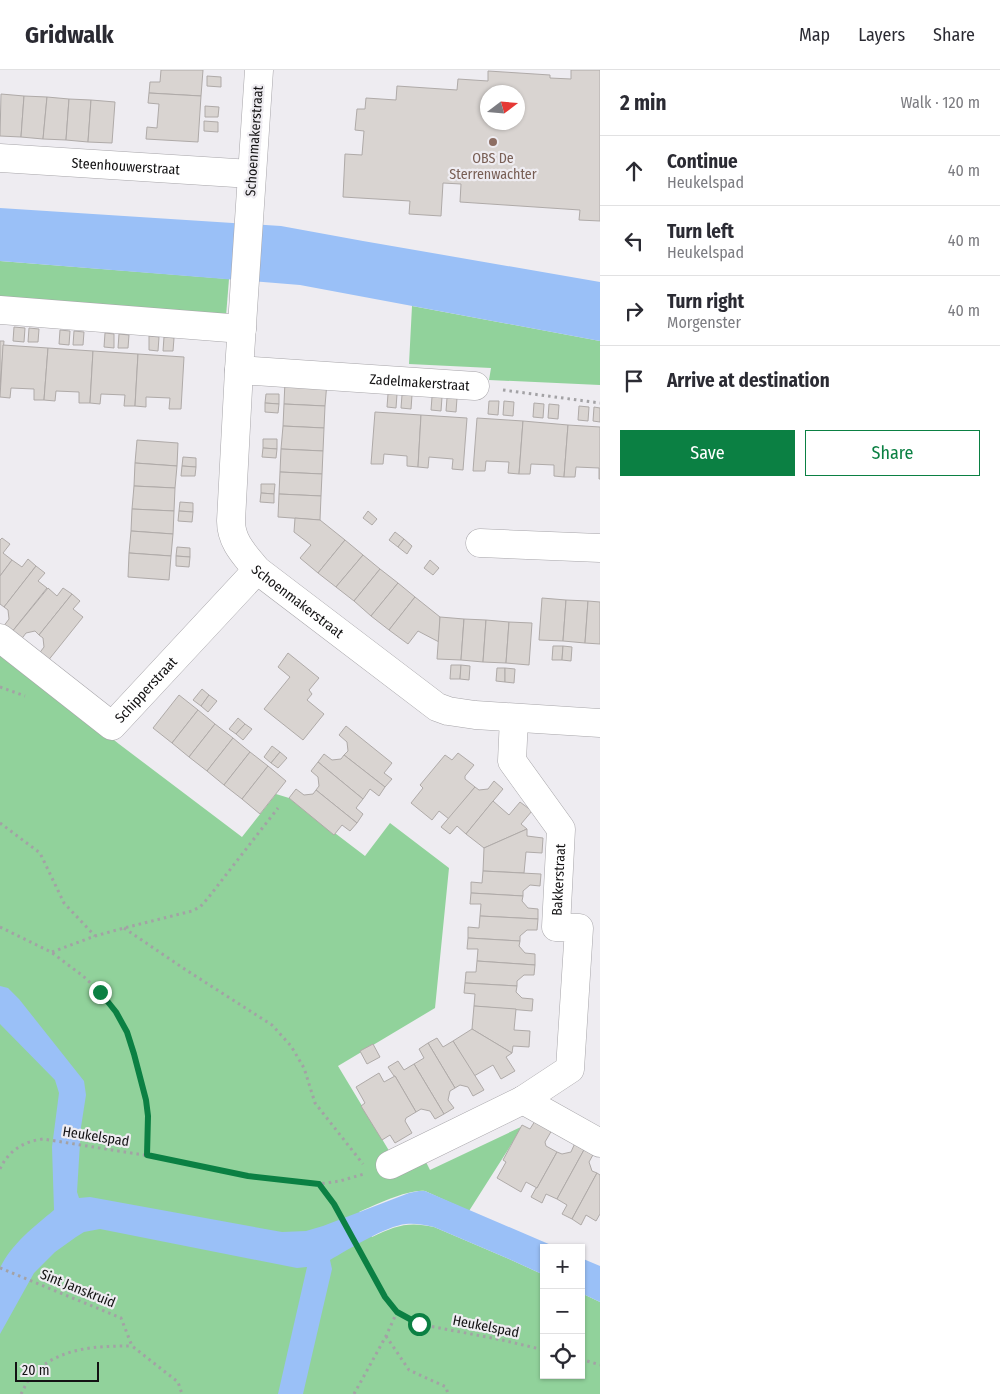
<!DOCTYPE html>
<meta charset="utf-8">
<style>
body{margin:0;font-family:"Fira Sans Condensed",sans-serif;background:#f2f2f3;color:#2b2b33}
.controls{position:absolute;right:15px;bottom:15px;display:grid;overflow:hidden;border-radius:0px;box-shadow:0 1px 4px #0004}
.controls button{width:45px;height:45px;display:grid;place-items:center;padding:0;border:0;border-bottom:1px solid #e1e1e2;background:#fff;color:#2b2b33;font:25px sans-serif}
.compass{position:absolute;left:480px;top:15px;width:45px;height:45px;border-radius:50%;background:#fff;box-shadow:0 1px 4px #0004;rotate:74deg}
.scale{position:absolute;left:15px;bottom:12px;width:84px;box-sizing:border-box;padding-left:5px;border:2px solid #131213;border-top:0;font-size:14px;line-height:18px;white-space:nowrap;color:#131213;-webkit-text-stroke:4px #eeecf1;paint-order:stroke}
.stop{position:absolute;width:15px;height:15px;margin:-11px;border:4px solid #0b8043;border-radius:50%;background:#fff}
.stop.end{background:#0b8043;border-color:#fff;box-shadow:0 1px 5px #0008}
.list{margin:0;padding:0;list-style:none}
h2{display:flex;justify-content:space-between;align-items:center;height:65px;margin:0;padding:0 20px;font-size:21px}
h2 small{font-size:16px;font-weight:400;color:#7c7c81}
.list li{display:grid;grid-template-columns:32px 1fr auto;gap:15px;align-items:center;box-sizing:border-box;height:70px;padding:0 20px;border-top:1px solid #e1e1e2}
.list b{display:block;font-size:19px;white-space:nowrap}
.list p{margin:0;font-size:16px;white-space:nowrap;color:#7c7c81}
.list em{font-size:16px;font-style:normal;color:#7c7c81}
.actions{display:flex;gap:10px;padding:15px 20px}
.actions a{flex:1;padding:11px 0;border:1px solid #0b8043;border-radius:0px;text-align:center;font-size:18px;color:#0b8043}
.actions .main{background:#0b8043;color:#fff}
.icon{flex:none;width:28px;height:28px;fill:none;stroke:currentColor;stroke-width:2;stroke-linecap:round;stroke-linejoin:round}
.map{position:relative;flex:none;width:600px;height:1324px;overflow:hidden}
header{display:flex;align-items:center;gap:30px;box-sizing:border-box;height:70px;padding:0 25px;background:#fff;border-bottom:1px solid #e1e1e2}
header strong{font-size:24px}
nav{display:flex;gap:28px;margin-inline-start:auto;font-size:18px}
main{display:flex}
aside{flex:1;background:#fff}
.map>svg:first-child{display:block}
.green{fill:#91d29b}
.water{fill:#9ac0f7}
.building{fill:#d9d4d1;stroke:#afaaa8;fill-rule:evenodd}
.lines{fill:none;stroke-linecap:round;stroke-linejoin:round}
.street-casing{stroke:#a7a5a9;stroke-width:29}
.path{stroke:#a3a2a5;stroke-width:3;stroke-dasharray:2.5 4;stroke-linecap:butt}
.street{stroke:#fff;stroke-width:28}
.route{stroke:#0b8043;stroke-width:6}
.education-dot{fill:#8d6e63;stroke:#eeecf1;stroke-width:2}
.labels{text-anchor:middle;stroke-width:4.5;stroke-linejoin:round;paint-order:stroke}
.street-label{font-size:14px;fill:#131213;stroke:#eeecf1}
.education-label{font-size:14px;fill:#785e54;stroke:#eeecf1}
</style>
<header>
<strong>Gridwalk</strong>
<nav><a>Map</a><a>Layers</a><a>Share</a></nav>
</header>
<main>
<div class="map">
<svg width="600" height="1324" viewBox="0 0 600 1324">
<rect width="100%" height="100%" fill="#eeecf1"/>
<g class="green">
<path d="M0 191 229 209 226 246 0 229Z"/>
<path d="M412 236 600 271V315L489 310 491 298 409 294Z"/>
<path d="M0 579 119 674 242 767 276 724 289 728 365 786 390 753 449 798 435 938 338 996 388 1079 399 1103 426 1092 430 1100 523 1056 469 1141 425 1121C408 1119 376 1135 359 1142L372 1167C395 1156 408 1151 434 1157L509 1189 544 1205V1305H581V1223L600 1232V1324H0Z"/>
</g>
<g class="water">
<path d="M0 138 281 156 363 171 600 212V271L300 215 0 191Z"/>
<path d="M0 916 8 918 19 929 84 1011 86 1025 81 1057 77 1122 79 1128 90 1127 282 1162 306 1161 323 1156 409 1123 419 1121H425L558 1178H544V1205L509 1189 434 1157C425 1155 415 1153 406 1154 386 1156 349 1179 330 1190L332 1199 303 1324H278L307 1197 297 1198 100 1159 84 1162 76 1167 55 1182 34 1203 0 1264V1198C12 1173 34 1157 54 1140L52 1077 59 1023 55 1010 0 954Z"/>
<path d="M581 1188 600 1196V1232L581 1223Z"/>
</g>
<g class="building">
<path d="M161 0H203L201 26 149 23 150 12H160Z"/>
<path d="M571 0H600V151L579 150 580 140 460 132 461 114 443 113 441 146 409 144 410 131 343 127 345 84 362 85 364 61 355 60 357 39H365L366 28 396 30 397 16 457 20 458 9 488 11V1L550 5V8L571 9ZM488 22H518V52H488Z"/>
<path d="M207 6 221 7V17L207 16Z"/>
<path d="M149 23 201 26 198 72 146 69 147 57 157 58 159 34 148 33Z"/>
<path d="M1 24 24 26 21 67 0 66Z"/>
<path d="M24 26 47 27 43 69 21 67Z"/>
<path d="M47 27 69 29 66 70 43 69Z"/>
<path d="M69 29 91 30 88 72 66 70Z"/>
<path d="M91 30 115 32 112 73 88 72Z"/>
<path d="M205 36 219 37 218 47H205Z"/>
<path d="M204 51 218 52V62L204 61Z"/>
<path d="M14 257 25 258 24 272 13 271Z"/>
<path d="M29 258 39 259 38 272H28Z"/>
<path d="M60 260 70 261 69 275 59 274Z"/>
<path d="M74 261 84 262 83 275H73Z"/>
<path d="M105 263 114 264V278L104 277Z"/>
<path d="M119 264 129 265 128 278H118Z"/>
<path d="M149 266 159 267 158 281 149 280Z"/>
<path d="M164 267 174 268 173 281H163Z"/>
<path d="M0 271H4L0 317Z"/>
<path d="M3 275 48 278 44 330H34V319L11 318 10 328 0 327Z"/>
<path d="M48 278 93 281 90 333H79V322L56 321 55 331 44 330Z"/>
<path d="M93 281 138 284 135 336H124L125 325 101 324 100 334 90 333Z"/>
<path d="M138 284 184 287 181 339H169L170 328 146 327V337L135 336Z"/>
<path d="M285 311 327 312 325 336 284 334Z"/>
<path d="M266 324H279V334L265 333Z"/>
<path d="M388 324H397L396 338 387 337Z"/>
<path d="M402 325H412L411 339 401 338Z"/>
<path d="M432 327H442L441 341 431 340Z"/>
<path d="M447 328H457L456 342 446 341Z"/>
<path d="M489 331H499L498 345 488 344Z"/>
<path d="M504 331 514 332 513 346 503 345Z"/>
<path d="M265 333 279 334 278 343 265 342Z"/>
<path d="M534 333 544 334 543 348 533 347Z"/>
<path d="M284 334 325 336 324 358 283 356Z"/>
<path d="M549 334 559 335 558 349 548 348Z"/>
<path d="M579 336 589 337 588 351 578 350Z"/>
<path d="M594 337 600 338V352L593 351Z"/>
<path d="M375 342 421 345 418 397 407 396V386L384 384 383 394H371Z"/>
<path d="M421 345 467 348 463 400 452 399 453 389 429 387 428 398 418 397Z"/>
<path d="M477 348 523 351 519 404 508 403 509 392 486 391 485 401H473Z"/>
<path d="M523 351 568 355 564 407 554 406V395L531 394 530 404H519Z"/>
<path d="M568 355 600 357V409H599V398L576 397 575 407H564Z"/>
<path d="M283 356 324 358 323 381 281 379Z"/>
<path d="M263 369H277V379L263 378Z"/>
<path d="M137 370 178 373 177 396 135 393Z"/>
<path d="M263 378 277 379 276 388 262 387Z"/>
<path d="M281 379 323 381 322 404 280 402Z"/>
<path d="M183 387 196 388V397L182 396Z"/>
<path d="M135 393 177 396 175 418 134 416Z"/>
<path d="M182 396 196 397 195 406H181Z"/>
<path d="M280 402 322 404 321 426 279 424Z"/>
<path d="M261 414H275L274 424 261 423Z"/>
<path d="M134 416 175 418 174 441 132 439Z"/>
<path d="M261 423 274 424V433L260 432Z"/>
<path d="M279 424 321 426 320 450 278 447Z"/>
<path d="M180 432 193 433V442L179 441Z"/>
<path d="M132 439 174 441 173 464 131 461Z"/>
<path d="M179 441 193 442 192 452 178 451Z"/>
<path d="M368 441 377 449 372 455 363 448Z"/>
<path d="M295 448 320 450 345 470 318 503 300 488 311 475 294 462Z"/>
<path d="M131 461 173 464 171 486 129 483Z"/>
<path d="M395 462 404 469 398 477 389 470Z"/>
<path d="M2 468 10 474 3 483 12 490 0 506V470Z"/>
<path d="M404 469 412 476 407 484 398 477Z"/>
<path d="M345 470 363 485 336 517 318 503Z"/>
<path d="M177 477 190 478V487L176 486Z"/>
<path d="M129 483 171 486 169 510 128 507Z"/>
<path d="M363 485 380 499 354 531 336 517Z"/>
<path d="M176 486 190 487 189 497 176 496Z"/>
<path d="M28 489 36 496 4 537 0 534V506L12 490 22 497Z"/>
<path d="M430 490 439 498 433 505 424 498Z"/>
<path d="M36 496 45 503 38 511 47 518 11 563 3 557 9 549 8 540 4 537Z"/>
<path d="M380 499 398 513 371 546 354 531Z"/>
<path d="M398 513 415 527 389 560 371 546Z"/>
<path d="M48 518 57 526 63 518 72 524 39 565 35 561 26 563 20 571 11 563Z"/>
<path d="M72 524 80 531 73 539 83 547 47 592 38 585 44 577 43 568 39 565Z"/>
<path d="M415 527 440 547 439 572 418 561 408 574 389 560Z"/>
<path d="M542 528 566 530 563 571 539 570Z"/>
<path d="M566 530 588 531 585 573 563 571Z"/>
<path d="M588 531 600 532V574L585 573Z"/>
<path d="M440 547 464 549 461 590 437 589Z"/>
<path d="M464 549 486 550 483 592 461 590Z"/>
<path d="M486 550 509 552 506 593 483 592Z"/>
<path d="M509 552 532 553 529 595 506 593Z"/>
<path d="M553 576H563L562 590H552Z"/>
<path d="M563 576 572 577 571 591 562 590Z"/>
<path d="M288 583 319 608 309 620 312 624 307 630 324 644 303 670 264 639 290 607 278 597Z"/>
<path d="M451 595H461L460 609H450Z"/>
<path d="M461 595 470 596 469 610 460 609Z"/>
<path d="M497 598H505V612L496 611Z"/>
<path d="M505 598 515 599 514 613 505 612Z"/>
<path d="M202 619 209 625 201 636 193 630Z"/>
<path d="M179 625 198 640 172 673 153 658Z"/>
<path d="M209 625 217 631 208 642 201 636Z"/>
<path d="M198 640 215 654 189 687 172 673Z"/>
<path d="M238 648 245 654 236 664 229 659Z"/>
<path d="M215 654 233 668 207 701 189 687Z"/>
<path d="M245 654 252 659 243 670 236 664Z"/>
<path d="M346 656 392 693 384 703 392 709 385 717 344 685 348 681 347 672 339 665Z"/>
<path d="M233 668 250 682 224 715 207 701Z"/>
<path d="M272 676 280 682 271 693 264 687Z"/>
<path d="M250 682 268 696 242 729 224 715Z"/>
<path d="M280 682 287 688 278 698 271 693Z"/>
<path d="M458 683 474 695 465 706V709L475 717 449 749 439 741 432 750 411 733 423 718 420 715 445 685 452 690Z"/>
<path d="M324 684 332 690 341 689 344 685 385 717 379 726 370 719 363 729 318 692Z"/>
<path d="M318 692 363 729 356 738 363 744 357 753 316 720 319 716 318 707 311 701Z"/>
<path d="M268 696 286 711 260 744 242 729Z"/>
<path d="M494 711 503 719 466 764 457 756 450 764 441 757 475 717 479 720 488 719Z"/>
<path d="M296 719 304 725 313 724 316 720 357 753 350 761 342 755 334 765 289 728Z"/>
<path d="M493 731 509 745 520 732 532 741 521 754 527 759 484 778 466 764Z"/>
<path d="M527 759V766L543 768 542 783 526 782 524 803 483 801 484 778Z"/>
<path d="M483 801 541 804 540 816 530 815 523 821V826L471 823V812L482 813Z"/>
<path d="M471 823 523 826 522 831 528 838 538 839V849L480 846 481 834H470Z"/>
<path d="M480 846 538 849 537 860H527L520 866V871L468 868V857L479 858Z"/>
<path d="M468 868 520 871 519 876 525 883 535 884V895L477 891 478 879H467Z"/>
<path d="M477 891 535 895 534 905H524L517 911V916L465 913 466 902H476Z"/>
<path d="M465 913 517 916 516 922 522 928 533 929 532 941 474 936 475 924 464 923Z"/>
<path d="M474 936 516 939 514 960 530 961 529 977 513 976 512 983 472 959Z"/>
<path d="M472 959 512 983 506 987 515 1001 501 1009 493 995 474 1006 453 971Z"/>
<path d="M437 968 443 977 453 971 484 1020 473 1026 468 1017 460 1015 455 1018 428 973Z"/>
<path d="M428 973 455 1018 450 1021 448 1030 454 1038 444 1044 414 994 424 988 419 979Z"/>
<path d="M373 974 380 987 367 994 360 981Z"/>
<path d="M398 991 404 1000 414 994 444 1044 435 1049 430 1041 421 1039 416 1042 395 1006H394L388 997Z"/>
<path d="M379 1003 384 1012 395 1006 416 1042 406 1048 405 1051 412 1063 395 1073 390 1065 382 1070 361 1036 365 1033 356 1017Z"/>
<path d="M535 1051 552 1060 545 1072 546 1076 557 1082 537 1118 526 1112 521 1122 497 1108 506 1092 503 1090 522 1055 530 1059Z"/>
<path d="M575 1073 585 1078 557 1129 546 1124 542 1133 531 1127 536 1118H537L557 1082 562 1084 571 1082Z"/>
<path d="M585 1078 594 1083 589 1092 592 1101 597 1103 572 1149 562 1144 567 1135 557 1129Z"/>
<path d="M597 1103 600 1105V1144L596 1151 586 1145 581 1155 572 1149Z"/>
</g>
<g class="lines">
<defs>
<g id="street">
<path id="s1" d="M259 0 239 300 231 451C231 472 245 485 257 500L437 637 448 641 475 645 600 653"/>
<path id="s2" d="M0 88 251 104"/>
<path d="M0 240 242 259"/>
<path id="s3" d="M239 300 475 316"/>
<path d="M480 473 600 478"/>
<path id="s4" d="M0 568 112 656 257 500"/>
<path d="M523 1030 600 1073"/>
<path id="s5" d="M390 1095 523 1030 570 999 579 858 556 857 561 759 512 691 514 648"/>
</g>
</defs>
<use href="#street" class="street-casing"/>
<g class="path">
<path d="M503 320 600 333"/>
<path d="M0 617 25 626"/>
<path d="M0 753 40 783 64 833 95 866"/>
<path d="M0 857 51 882 83 906 100 922 116 942 127 962 146 1030 148 1046 147 1085"/>
<path d="M124 858 183 898 272 955 291 976 304 998 315 1033 363 1094"/>
<path d="M52 882 95 866 124 858 192 841 200 837 208 828 278 738"/>
<path d="M0 1099C8 1081 24 1071 43 1069L169 1089 249 1106 319 1114 340 1111 364 1104"/>
<path d="M319 1114 334 1134 385 1227 397 1242 419 1254 502 1270 544 1280"/>
<path d="M0 1198 121 1248 132 1276 178 1312 182 1324"/>
<path d="M386 1266 409 1300 446 1317 448 1324"/>
<path d="M581 1289 600 1295"/>
<path d="M21 1324C25 1317 29 1306 36 1301 63 1277 98 1276 132 1276"/>
<path d="M354 1324 386 1266 397 1242"/>
</g>
<use href="#street" class="street"/>
</g>
<g class="lines">
<path class="route" d="M100 922 116 942 127 962 134 984 146 1030 148 1046 147 1085 248 1106 319 1114 334 1134 385 1227 397 1242 419 1254"/>
</g>
<circle class="education-dot" cx="493" cy="72" r="5"/>
<g class="labels">
<g class="street-label">
<text transform="translate(254 71) rotate(-86)" y="5">Schoenmakerstraat</text>
<text dy="5" stroke="none"><textPath href="#s2" startOffset="126">Steenhouwerstraat</textPath></text>
<text dy="5" stroke="none"><textPath href="#s3" startOffset="181">Zadelmakerstraat</textPath></text>
<text dy="5" stroke="none"><textPath href="#s1" startOffset="560">Schoenmakerstraat</textPath></text>
<text dy="5" stroke="none"><textPath href="#s4" startOffset="192">Schipperstraat</textPath></text>
<text dy="5" stroke="none"><textPath href="#s5" startOffset="416">Bakkerstraat</textPath></text>
<text transform="translate(96 1066) rotate(9)" y="5">Heukelspad</text>
<text transform="translate(78 1218) rotate(22)" y="5">Sint Janskruid</text>
<text transform="translate(486 1256) rotate(11)" y="5">Heukelspad</text>
</g>
<g class="education-label">
<text x="493" y="93">OBS De<tspan x="493" dy="16">Sterrenwachter</tspan></text>
</g>
</g>
</svg>
<div class="controls">
<button>+</button>
<button>−</button>
<button><svg class="icon" aria-label="locate" viewBox="0 0 24 24"><circle cx="12" cy="12" r="6"/><path d="M12 2v4M12 18v4M2 12h4M18 12h4"/></svg></button>
</div>
<svg class="compass" viewBox="-18 -18 36 36"><path d="M0-13l5 13h-10z" fill="#e53935"/><path d="M0 13l5-13h-10z" fill="#7c7c81"/></svg>
<div class="scale">20 m</div>
<div class="stop" style="left:419px;top:1254px"></div>
<div class="stop end" style="left:100px;top:922px"></div>
</div>
<aside>
<h2>2 min<small>Walk · 120 m</small></h2>
<ul class="list">
<li><svg class="icon" aria-label="ahead" viewBox="0 0 24 24"><path d="M12 20V5M6 11l6-6 6 6"/></svg><div><b>Continue</b><p>Heukelspad</p></div><em>40 m</em></li>
<li><svg class="icon" aria-label="left" viewBox="0 0 24 24"><path d="M17 20v-9H6M10 6l-5 5 5 5"/></svg><div><b>Turn left</b><p>Heukelspad</p></div><em>40 m</em></li>
<li><svg class="icon" aria-label="right" viewBox="0 0 24 24"><path d="M7 20v-9h11M14 6l5 5-5 5"/></svg><div><b>Turn right</b><p>Morgenster</p></div><em>40 m</em></li>
<li><svg class="icon" aria-label="arrive" viewBox="0 0 24 24"><path d="M6 21V4h12l-3 4 3 4H6"/></svg><div><b>Arrive at destination</b></div></li>
</ul>
<div class="actions"><a class="main">Save</a><a>Share</a></div>
</aside>
</main>
